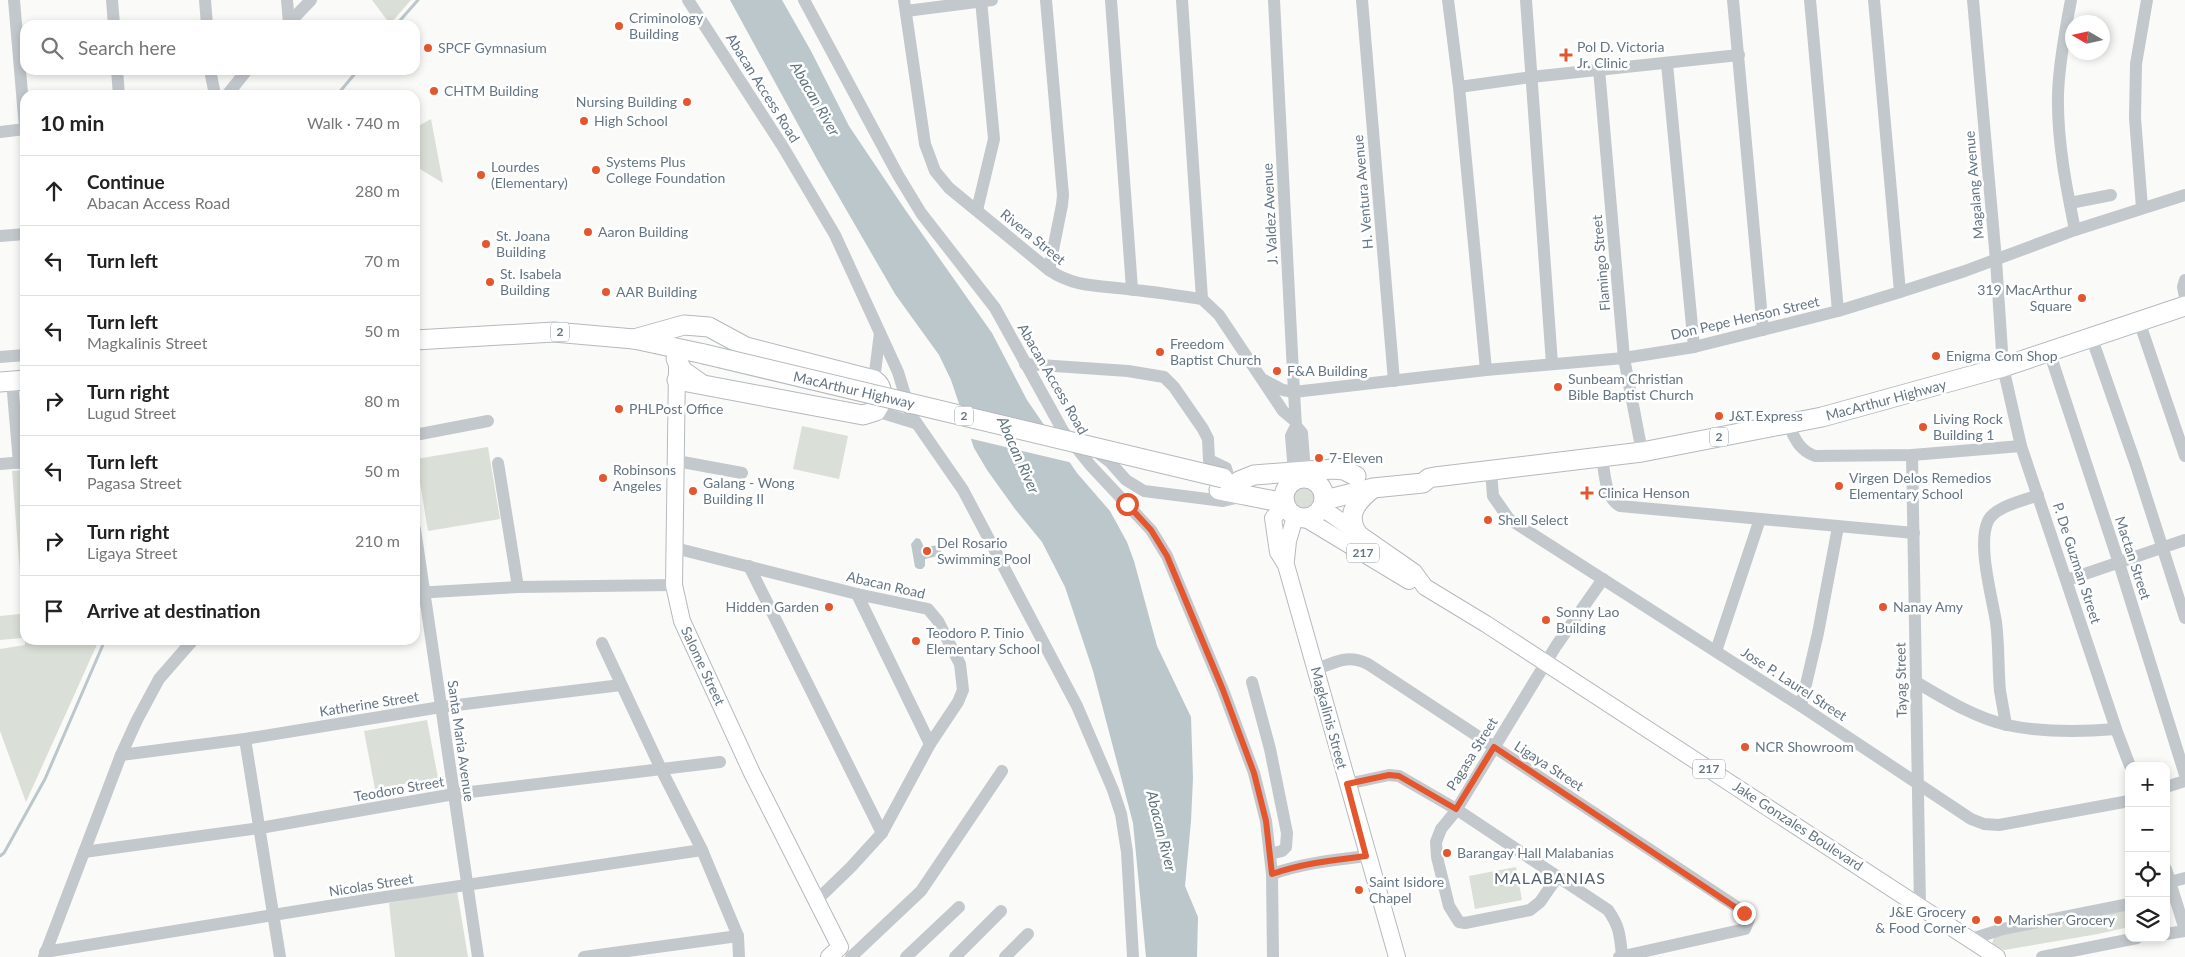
<!DOCTYPE html>
<meta charset="utf-8">
<style>
body{margin:0;font-family:Lato,sans-serif;background:#f6f6f6;color:#222}
.controls{position:absolute;right:15px;bottom:15px;display:grid;overflow:hidden;border-radius:10px;box-shadow:0 2px 8px #0003}
.controls button{width:45px;height:45px;display:grid;place-items:center;padding:0;border:0;border-bottom:1px solid #e0e0e0;background:#fff;color:#222;font:25px sans-serif}
.compass{position:absolute;left:2065px;top:15px;width:45px;height:45px;border-radius:50%;background:#fff;box-shadow:0 2px 8px #0003;rotate:279deg}
.stop{position:absolute;width:15px;height:15px;margin:-11px;border:4px solid #e4572e;border-radius:50%;background:#fff}
.stop.end{background:#e4572e;border-color:#fff;box-shadow:0 1px 5px #0008}
.list{margin:0;padding:0;list-style:none}
h2{display:flex;justify-content:space-between;align-items:center;height:65px;margin:0;padding:0 20px;font-size:21px}
h2 small{font-size:16px;font-weight:400;color:#767676}
.list li{display:grid;grid-template-columns:32px 1fr auto;gap:15px;align-items:center;box-sizing:border-box;height:70px;padding:0 20px;border-top:1px solid #e0e0e0}
.list b{display:block;font-size:19px;white-space:nowrap}
.list p{margin:0;font-size:16px;white-space:nowrap;color:#767676}
.list em{font-size:16px;font-style:normal;color:#767676}
.icon{flex:none;width:28px;height:28px;fill:none;stroke:currentColor;stroke-width:2;stroke-linecap:round;stroke-linejoin:round}
.map{position:relative;flex:none;width:2185px;height:957px;overflow:hidden}
.search{position:absolute;background:#fff;box-shadow:0 2px 8px #0003;left:20px;top:20px;width:400px;height:55px;display:flex;align-items:center;gap:12px;box-sizing:border-box;padding:0 18px;border-radius:15px;color:#767676;font-size:19px}
.panel{position:absolute;background:#fff;box-shadow:0 2px 8px #0003;left:20px;top:90px;width:400px;height:555px;border-radius:15px}
.map>svg:first-child{display:block}
.green{fill:#dadfd7}
.water{fill:#bbc7cb}
.pier{fill:#fafaf8}
.lines{fill:none;stroke-linecap:round;stroke-linejoin:round}
.stream{stroke:#bbc7cb;stroke-width:3}
.major-casing{stroke:#b5babe;stroke-width:18}
.highway-casing{stroke:#b4b9bd;stroke-width:21}
.minor{stroke:#c3c8cc;stroke-width:12}
.major{stroke:#fff;stroke-width:16}
.highway{stroke:#fff;stroke-width:19}
.highway-bridge-casing{stroke:#b4b9bd;stroke-width:21;stroke-linecap:butt}
.highway-bridge{stroke:#fff;stroke-width:19}
.route{stroke:#e4572e;stroke-width:6}
.poi-dot{fill:#e4572e;stroke:#fff;stroke-width:2}
.labels{text-anchor:middle;stroke-width:5;stroke-linejoin:round;paint-order:stroke}
.shield{fill:#fff;stroke:#939fa8;stroke-width:1}
.shield-label{font-size:12px;font-weight:bold;fill:#657683}
.poi-label{font-size:14px;fill:#657683;stroke:#fff;text-anchor:start}
.street-label{font-size:14px;fill:#657683;stroke:#fff}
.water-label{font-size:15px;font-style:italic;fill:#60757c;stroke:#fff}
.quarter-label{font-size:16px;letter-spacing:1px;fill:#57646e;stroke:#fff}
</style>
<div class="map">
<svg width="2185" height="957" viewBox="0 0 2185 957">
<rect width="100%" height="100%" fill="#fafaf8"/>
<g class="green">
<path d="M372 0H411L390 24Z"/>
<path d="M431 119 443 183 415 166V128Z"/>
<path d="M802 426 848 436 839 479 793 469Z"/>
<path d="M488 447 500 519 428 531 416 459Z"/>
<path d="M25 470V637L12 471Z"/>
<circle cx="1303" cy="500" r="12"/>
<path d="M20 614 22 638 0 640V616Z"/>
<path d="M25 640H99L26 802 0 731V649L25 645Z"/>
<path d="M427 720 438 778 375 789 364 731Z"/>
<path d="M1516 867 1522 900 1475 909 1469 876Z"/>
<path d="M457 891 468 957H395L389 903Z"/>
<path d="M2129 908V927L2098 934 2004 950 1992 944 1994 937Z"/>
</g>
<g class="water">
<path d="M730 0H782L811 51 849 126 906 211 992 333 1027 400 1077 473 1110 511 1127 542 1134 561 1157 646 1191 717 1193 778 1191 821 1185 886 1198 917 1197 957H1146L1133 823 1093 671 1065 587 1042 542 1015 509 987 470 974 448 951 380 939 355 895 294 818 161Z"/>
<path d="M916 538 920 539 924 547 940 545 942 555 925 559V566L922 569H918L915 567 911 544Z"/>
</g>
<path class="pier" d="M957 409 1052 432 1073 463 968 438Z"/>
<g class="lines">
<g class="stream">
<path d="M396 25 418 0"/>
<path d="M337 95 358 70"/>
<path d="M0 856 4 853 45 779 105 640"/>
</g>
<defs>
<g id="major">
<path d="M677 368 674 585 682 621 752 773 840 947 829 957"/>
<path d="M1285 505 1273 518 1278 552 1286 565 1397 957"/>
<path d="M1322 508 1414 572 1425 587 1486 624 1997 957"/>
<path d="M1306 519 1409 581"/>
<path d="M1286 560 1288 541 1295 517"/>
</g>
<g id="highway">
<path d="M634 339 684 325 709 327 746 347 874 380C885 387 883 401 876 411L863 415 677 380"/>
<path d="M415 340 554 332 634 339 704 354"/>
<path d="M676 359 683 371 700 383"/>
<path d="M0 382 25 380"/>
<circle cx="1304" cy="498" r="20"/>
<path d="M1239 481 1254 475 1333 469 1344 470 1356 476"/>
<path d="M1219 490 1285 503"/>
<path d="M1325 500 1373 488 1423 483 1429 478 1435 477 1642 452 1822 417 2003 367 2185 306"/>
<path d="M1359 536C1344 516 1356 502 1372 489"/>
</g>
</defs>
<use href="#major" class="major-casing"/>
<use href="#highway" class="highway-casing"/>
<g class="minor">
<path d="M14 0 25 128"/>
<path d="M112 0 114 25"/>
<path d="M205 0 207 25"/>
<path d="M287 0 289 23"/>
<path d="M688 0 783 147 835 235 898 372 911 415 963 490 1077 706 1113 790 1121 814 1127 852 1133 957"/>
<path d="M804 0 898 175 921 213 995 308 1063 431 1091 466 1151 530 1167 556 1223 690 1254 773 1266 821 1272 874 1273 957"/>
<path d="M904 0 925 144 935 171 949 188 1049 270C1077 289 1102 285 1134 290 1157 292 1179 296 1202 299L1219 315 1283 411 1295 421"/>
<path d="M1046 0 1063 195 1062 205 1049 270"/>
<path d="M1111 0 1132 289"/>
<path d="M1182 0 1202 299"/>
<path d="M1274 0 1294 392 1296 426 1291 436 1294 472"/>
<path d="M1362 0 1394 381"/>
<path d="M1448 0 1459 87 1486 370"/>
<path d="M1526 0 1552 364"/>
<path d="M1733 0 1763 330"/>
<path d="M1810 0 1838 311"/>
<path d="M1874 0 1900 292"/>
<path d="M1973 0 1996 260 2003 367 2021 446 2116 729 2130 766"/>
<path d="M2071 0C2065 31 2059 63 2058 94 2057 140 2066 186 2075 230"/>
<path d="M906 11 992 0"/>
<path d="M287 25 311 0"/>
<path d="M1667 64 1694 347"/>
<path d="M1599 69 1624 358 1642 452"/>
<path d="M117 70 119 95"/>
<path d="M210 70 215 95"/>
<path d="M1459 87 1531 77 1739 55"/>
<path d="M227 95 247 70"/>
<path d="M0 132 25 129"/>
<path d="M2070 203 2111 195"/>
<path d="M2142 208 2135 118 2136 64 2147 0"/>
<path d="M977 210 994 139 981 0"/>
<path d="M0 236 25 234"/>
<path d="M2185 280 2183 287 2185 297"/>
<path d="M2139 321 2185 456"/>
<path d="M2091 336 2136 465 2185 618"/>
<path d="M2049 351 2119 563 2185 775"/>
<path d="M0 357 25 355"/>
<path d="M1025 364 1128 371 1164 377 1174 387 1203 429 1208 439 1209 460 1226 468 1229 479"/>
<path d="M874 380 880 333"/>
<path d="M1264 380 1283 390 1294 392 1486 370 1624 358 1694 347 1838 311 1900 292 1965 271 2075 230 2185 195"/>
<path d="M12 381 19 463"/>
<path d="M876 411 915 423"/>
<path d="M1788 424C1795 439 1799 450 1815 456L1912 455 2021 446"/>
<path d="M1296 426 1302 433 1305 472"/>
<path d="M415 435 488 421"/>
<path d="M1094 450 1110 462 1126 480 1144 491 1223 501 1240 497"/>
<path d="M1912 455 1920 906"/>
<path d="M1602 458C1605 474 1605 498 1620 506L1914 533"/>
<path d="M677 461 742 473"/>
<path d="M498 463 518 587"/>
<path d="M0 464 25 462"/>
<path d="M1491 471 1493 496 1509 519 1801 706 1971 819 1984 824 1999 825 2129 801"/>
<path d="M415 529 478 957"/>
<path d="M675 548 857 594 928 609 938 621 960 664 963 690 958 702 930 744 882 833 851 867 817 900"/>
<path d="M749 566 882 833"/>
<path d="M2067 580 2185 540"/>
<path d="M415 593 518 587 674 585"/>
<path d="M857 594 930 744"/>
<path d="M602 643 661 769 702 850 738 936 739 957"/>
<path d="M1716 651 1760 519"/>
<path d="M1316 669C1337 662 1347 654 1368 664L1737 907 1749 919 1745 929 1619 957"/>
<path d="M1252 682 1270 749 1287 833 1286 847 1282 851 1270 854"/>
<path d="M1916 682C1945 699 1975 718 2007 725 2040 732 2082 732 2116 729"/>
<path d="M1801 706 1818 633 1838 527"/>
<path d="M2006 725C2004 713 2002 702 2000 691 1998 668 1999 645 1996 622 1992 597 1977 544 1988 521 1995 506 2024 501 2038 495"/>
<path d="M245 739 280 957"/>
<path d="M121 755 245 739 441 707 621 685"/>
<path d="M1347 784 1389 775 1399 776 1456 809 1608 910C1620 927 1620 936 1622 956"/>
<path d="M2166 787 2185 781"/>
<path d="M84 852 260 828 454 794 720 762"/>
<path d="M2166 869 2185 930"/>
<path d="M1272 874C1303 863 1334 860 1367 856"/>
<path d="M1558 876 1540 902 1530 910 1465 923 1459 922 1449 906 1437 857 1436 842 1441 829 1455 812 1556 646 1603 579"/>
<path d="M2170 882 2185 878"/>
<path d="M2166 934 2185 931"/>
<path d="M1971 939 2003 929 2129 904"/>
<path d="M45 952 372 899 702 850"/>
<path d="M44 957 121 755 137 720 159 679 193 640"/>
<path d="M584 957 738 936"/>
<path d="M851 957 921 891 1002 771"/>
<path d="M906 957 959 907"/>
<path d="M955 957 1001 911"/>
<path d="M1005 957 1028 934"/>
<path d="M2042 957 2137 938"/>
</g>
<use href="#major" class="major"/>
<use href="#highway" class="highway"/>
<defs>
<path id="highway-bridge" d="M704 354 1223 478"/>
</defs>
<use href="#highway-bridge" class="highway-bridge-casing"/>
<use href="#highway-bridge" class="highway-bridge"/>
</g>
<g class="lines">
<path class="route" d="M1127 504 1151 530 1167 556 1223 690 1254 773 1266 821 1272 874C1303 863 1334 860 1366 856L1347 784 1389 775 1399 776 1456 809 1494 747 1744 913"/>
</g>
<g class="poi-dot">
<circle cx="619" cy="26" r="5"/>
<circle cx="428" cy="48" r="5"/>
<path d="M1563.5 47.5h5v5h5v5h-5v5h-5v-5h-5v-5h5z"/>
<circle cx="434" cy="91" r="5"/>
<circle cx="687" cy="102" r="5"/>
<circle cx="584" cy="121" r="5"/>
<circle cx="596" cy="170" r="5"/>
<circle cx="481" cy="175" r="5"/>
<circle cx="588" cy="232" r="5"/>
<circle cx="486" cy="244" r="5"/>
<circle cx="490" cy="282" r="5"/>
<circle cx="606" cy="292" r="5"/>
<circle cx="2082" cy="298" r="5"/>
<circle cx="1160" cy="352" r="5"/>
<circle cx="1936" cy="356" r="5"/>
<circle cx="1277" cy="371" r="5"/>
<circle cx="1558" cy="387" r="5"/>
<circle cx="619" cy="409" r="5"/>
<circle cx="1719" cy="416" r="5"/>
<circle cx="1923" cy="427" r="5"/>
<circle cx="1319" cy="458" r="5"/>
<circle cx="603" cy="478" r="5"/>
<circle cx="1839" cy="486" r="5"/>
<circle cx="693" cy="491" r="5"/>
<path d="M1584.5 485.5h5v5h5v5h-5v5h-5v-5h-5v-5h5z"/>
<circle cx="1488" cy="520" r="5"/>
<circle cx="927" cy="551" r="5"/>
<circle cx="829" cy="607" r="5"/>
<circle cx="1883" cy="607" r="5"/>
<circle cx="1546" cy="620" r="5"/>
<circle cx="916" cy="641" r="5"/>
<circle cx="1745" cy="747" r="5"/>
<circle cx="1447" cy="853" r="5"/>
<circle cx="1359" cy="890" r="5"/>
<circle cx="1976" cy="920" r="5"/>
<circle cx="1998" cy="920" r="5"/>
</g>
<g class="labels">
<g class="shield">
<rect x="551" y="322.5" width="18" height="19" rx="4"/>
<rect x="955" y="406.5" width="18" height="19" rx="4"/>
<rect x="1710" y="427.5" width="18" height="19" rx="4"/>
<rect x="1347" y="543.5" width="32" height="19" rx="4"/>
<rect x="1693" y="759.5" width="32" height="19" rx="4"/>
</g>
<g class="shield-label">
<text x="560" y="336">2</text>
<text x="964" y="420">2</text>
<text x="1719" y="441">2</text>
<text x="1363" y="557">217</text>
<text x="1709" y="773">217</text>
</g>
<g class="poi-label">
<text x="629" y="23">Criminology<tspan x="629" dy="16">Building</tspan></text>
<text x="1577" y="52">Pol D. Victoria<tspan x="1577" dy="16">Jr. Clinic</tspan></text>
<text x="438" y="53">SPCF Gymnasium</text>
<text x="444" y="96">CHTM Building</text>
<text x="677" y="107" text-anchor="end">Nursing Building</text>
<text x="594" y="126">High School</text>
<text x="606" y="167">Systems Plus<tspan x="606" dy="16">College Foundation</tspan></text>
<text x="491" y="172">Lourdes<tspan x="491" dy="16">(Elementary)</tspan></text>
<text x="598" y="237">Aaron Building</text>
<text x="496" y="241">St. Joana<tspan x="496" dy="16">Building</tspan></text>
<text x="500" y="279">St. Isabela<tspan x="500" dy="16">Building</tspan></text>
<text x="2072" y="295" text-anchor="end">319 MacArthur<tspan x="2072" dy="16">Square</tspan></text>
<text x="616" y="297">AAR Building</text>
<text x="1170" y="349">Freedom<tspan x="1170" dy="16">Baptist Church</tspan></text>
<text x="1946" y="361">Enigma Com Shop</text>
<text x="1287" y="376">F&amp;A Building</text>
<text x="1568" y="384">Sunbeam Christian<tspan x="1568" dy="16">Bible Baptist Church</tspan></text>
<text x="629" y="414">PHLPost Office</text>
<text x="1729" y="421">J&amp;T Express</text>
<text x="1933" y="424">Living Rock<tspan x="1933" dy="16">Building 1</tspan></text>
<text x="1329" y="463">7-Eleven</text>
<text x="613" y="475">Robinsons<tspan x="613" dy="16">Angeles</tspan></text>
<text x="1849" y="483">Virgen Delos Remedios<tspan x="1849" dy="16">Elementary School</tspan></text>
<text x="703" y="488">Galang - Wong<tspan x="703" dy="16">Building II</tspan></text>
<text x="1598" y="498">Clinica Henson</text>
<text x="1498" y="525">Shell Select</text>
<text x="937" y="548">Del Rosario<tspan x="937" dy="16">Swimming Pool</tspan></text>
<text x="819" y="612" text-anchor="end">Hidden Garden</text>
<text x="1893" y="612">Nanay Amy</text>
<text x="1556" y="617">Sonny Lao<tspan x="1556" dy="16">Building</tspan></text>
<text x="926" y="638">Teodoro P. Tinio<tspan x="926" dy="16">Elementary School</tspan></text>
<text x="1755" y="752">NCR Showroom</text>
<text x="1457" y="858">Barangay Hall Malabanias</text>
<text x="1369" y="887">Saint Isidore<tspan x="1369" dy="16">Chapel</tspan></text>
<text x="1966" y="917" text-anchor="end">J&amp;E Grocery<tspan x="1966" dy="16">&amp; Food Corner</tspan></text>
<text x="2008" y="925">Marisher Grocery</text>
</g>
<g class="street-label">
<text transform="translate(763 88) rotate(58)" y="5">Abacan Access Road</text>
<text transform="translate(1974 185) rotate(-95)" y="5">Magalang Avenue</text>
<text transform="translate(1363 192) rotate(-95)" y="5">H. Ventura Avenue</text>
<text transform="translate(1270 214) rotate(-93)" y="5">J. Valdez Avenue</text>
<text transform="translate(1033 237) rotate(39)" y="5">Rivera Street</text>
<text transform="translate(1601 263) rotate(-95)" y="5">Flamingo Street</text>
<text transform="translate(1745 318) rotate(-13)" y="5">Don Pepe Henson Street</text>
<text transform="translate(1053 379) rotate(60)" y="5">Abacan Access Road</text>
<text transform="translate(854 390) rotate(13)" y="5">MacArthur Highway</text>
<text transform="translate(1886 400) rotate(-15)" y="5">MacArthur Highway</text>
<text transform="translate(2133 558) rotate(72)" y="5">Mactan Street</text>
<text transform="translate(2077 563) rotate(72)" y="5">P. De Guzman Street</text>
<text transform="translate(886 585) rotate(13)" y="5">Abacan Road</text>
<text transform="translate(703 666) rotate(65)" y="5">Salome Street</text>
<text transform="translate(1901 680) rotate(-91)" y="5">Tayag Street</text>
<text transform="translate(1794 684) rotate(33)" y="5">Jose P. Laurel Street</text>
<text transform="translate(369 704) rotate(-9)" y="5">Katherine Street</text>
<text transform="translate(1329 718) rotate(75)" y="5">Magkalinis Street</text>
<text transform="translate(461 741) rotate(82)" y="5">Santa Maria Avenue</text>
<text transform="translate(1472 754) rotate(-58)" y="5">Pagasa Street</text>
<text transform="translate(1549 766) rotate(33)" y="5">Ligaya Street</text>
<text transform="translate(399 789) rotate(-10)" y="5">Teodoro Street</text>
<text transform="translate(1798 826) rotate(33)" y="5">Jake Gonzales Boulevard</text>
<text transform="translate(371 885) rotate(-9)" y="5">Nicolas Street</text>
</g>
<g class="water-label">
<text transform="translate(815 99) rotate(60)" y="5">Abacan River</text>
<text transform="translate(1018 455) rotate(66)" y="5">Abacan River</text>
<text transform="translate(1161 831) rotate(76)" y="5">Abacan River</text>
</g>
<g class="quarter-label">
<text x="1550" y="884">MALABANIAS</text>
</g>
</g>
</svg>
<div class="controls">
<button>+</button>
<button>−</button>
<button><svg class="icon" aria-label="locate" viewBox="0 0 24 24"><circle cx="12" cy="12" r="6"/><path d="M12 2v4M12 18v4M2 12h4M18 12h4"/></svg></button>
<button><svg class="icon" aria-label="layers" viewBox="0 0 24 24"><path d="M12 4l9 5-9 5-9-5zM3 14l9 5 9-5"/></svg></button>
</div>
<svg class="compass" viewBox="-18 -18 36 36"><path d="M0-13l5 13h-10z" fill="#e53935"/><path d="M0 13l5-13h-10z" fill="#767676"/></svg>
<div class="stop" style="left:1127px;top:504px"></div>
<div class="stop end" style="left:1744px;top:913px"></div>
<div class="search"><svg class="icon" aria-label="search" viewBox="0 0 24 24"><circle cx="10" cy="10" r="6"/><path d="M15 15l6 6"/></svg>Search here</div>
<section class="panel">
<h2>10 min<small>Walk · 740 m</small></h2>
<ul class="list">
<li><svg class="icon" aria-label="ahead" viewBox="0 0 24 24"><path d="M12 20V5M6 11l6-6 6 6"/></svg><div><b>Continue</b><p>Abacan Access Road</p></div><em>280 m</em></li>
<li><svg class="icon" aria-label="left" viewBox="0 0 24 24"><path d="M17 20v-9H6M10 6l-5 5 5 5"/></svg><div><b>Turn left</b></div><em>70 m</em></li>
<li><svg class="icon" aria-label="left" viewBox="0 0 24 24"><path d="M17 20v-9H6M10 6l-5 5 5 5"/></svg><div><b>Turn left</b><p>Magkalinis Street</p></div><em>50 m</em></li>
<li><svg class="icon" aria-label="right" viewBox="0 0 24 24"><path d="M7 20v-9h11M14 6l5 5-5 5"/></svg><div><b>Turn right</b><p>Lugud Street</p></div><em>80 m</em></li>
<li><svg class="icon" aria-label="left" viewBox="0 0 24 24"><path d="M17 20v-9H6M10 6l-5 5 5 5"/></svg><div><b>Turn left</b><p>Pagasa Street</p></div><em>50 m</em></li>
<li><svg class="icon" aria-label="right" viewBox="0 0 24 24"><path d="M7 20v-9h11M14 6l5 5-5 5"/></svg><div><b>Turn right</b><p>Ligaya Street</p></div><em>210 m</em></li>
<li><svg class="icon" aria-label="arrive" viewBox="0 0 24 24"><path d="M6 21V4h12l-3 4 3 4H6"/></svg><div><b>Arrive at destination</b></div></li>
</ul>
</section>
</div>
